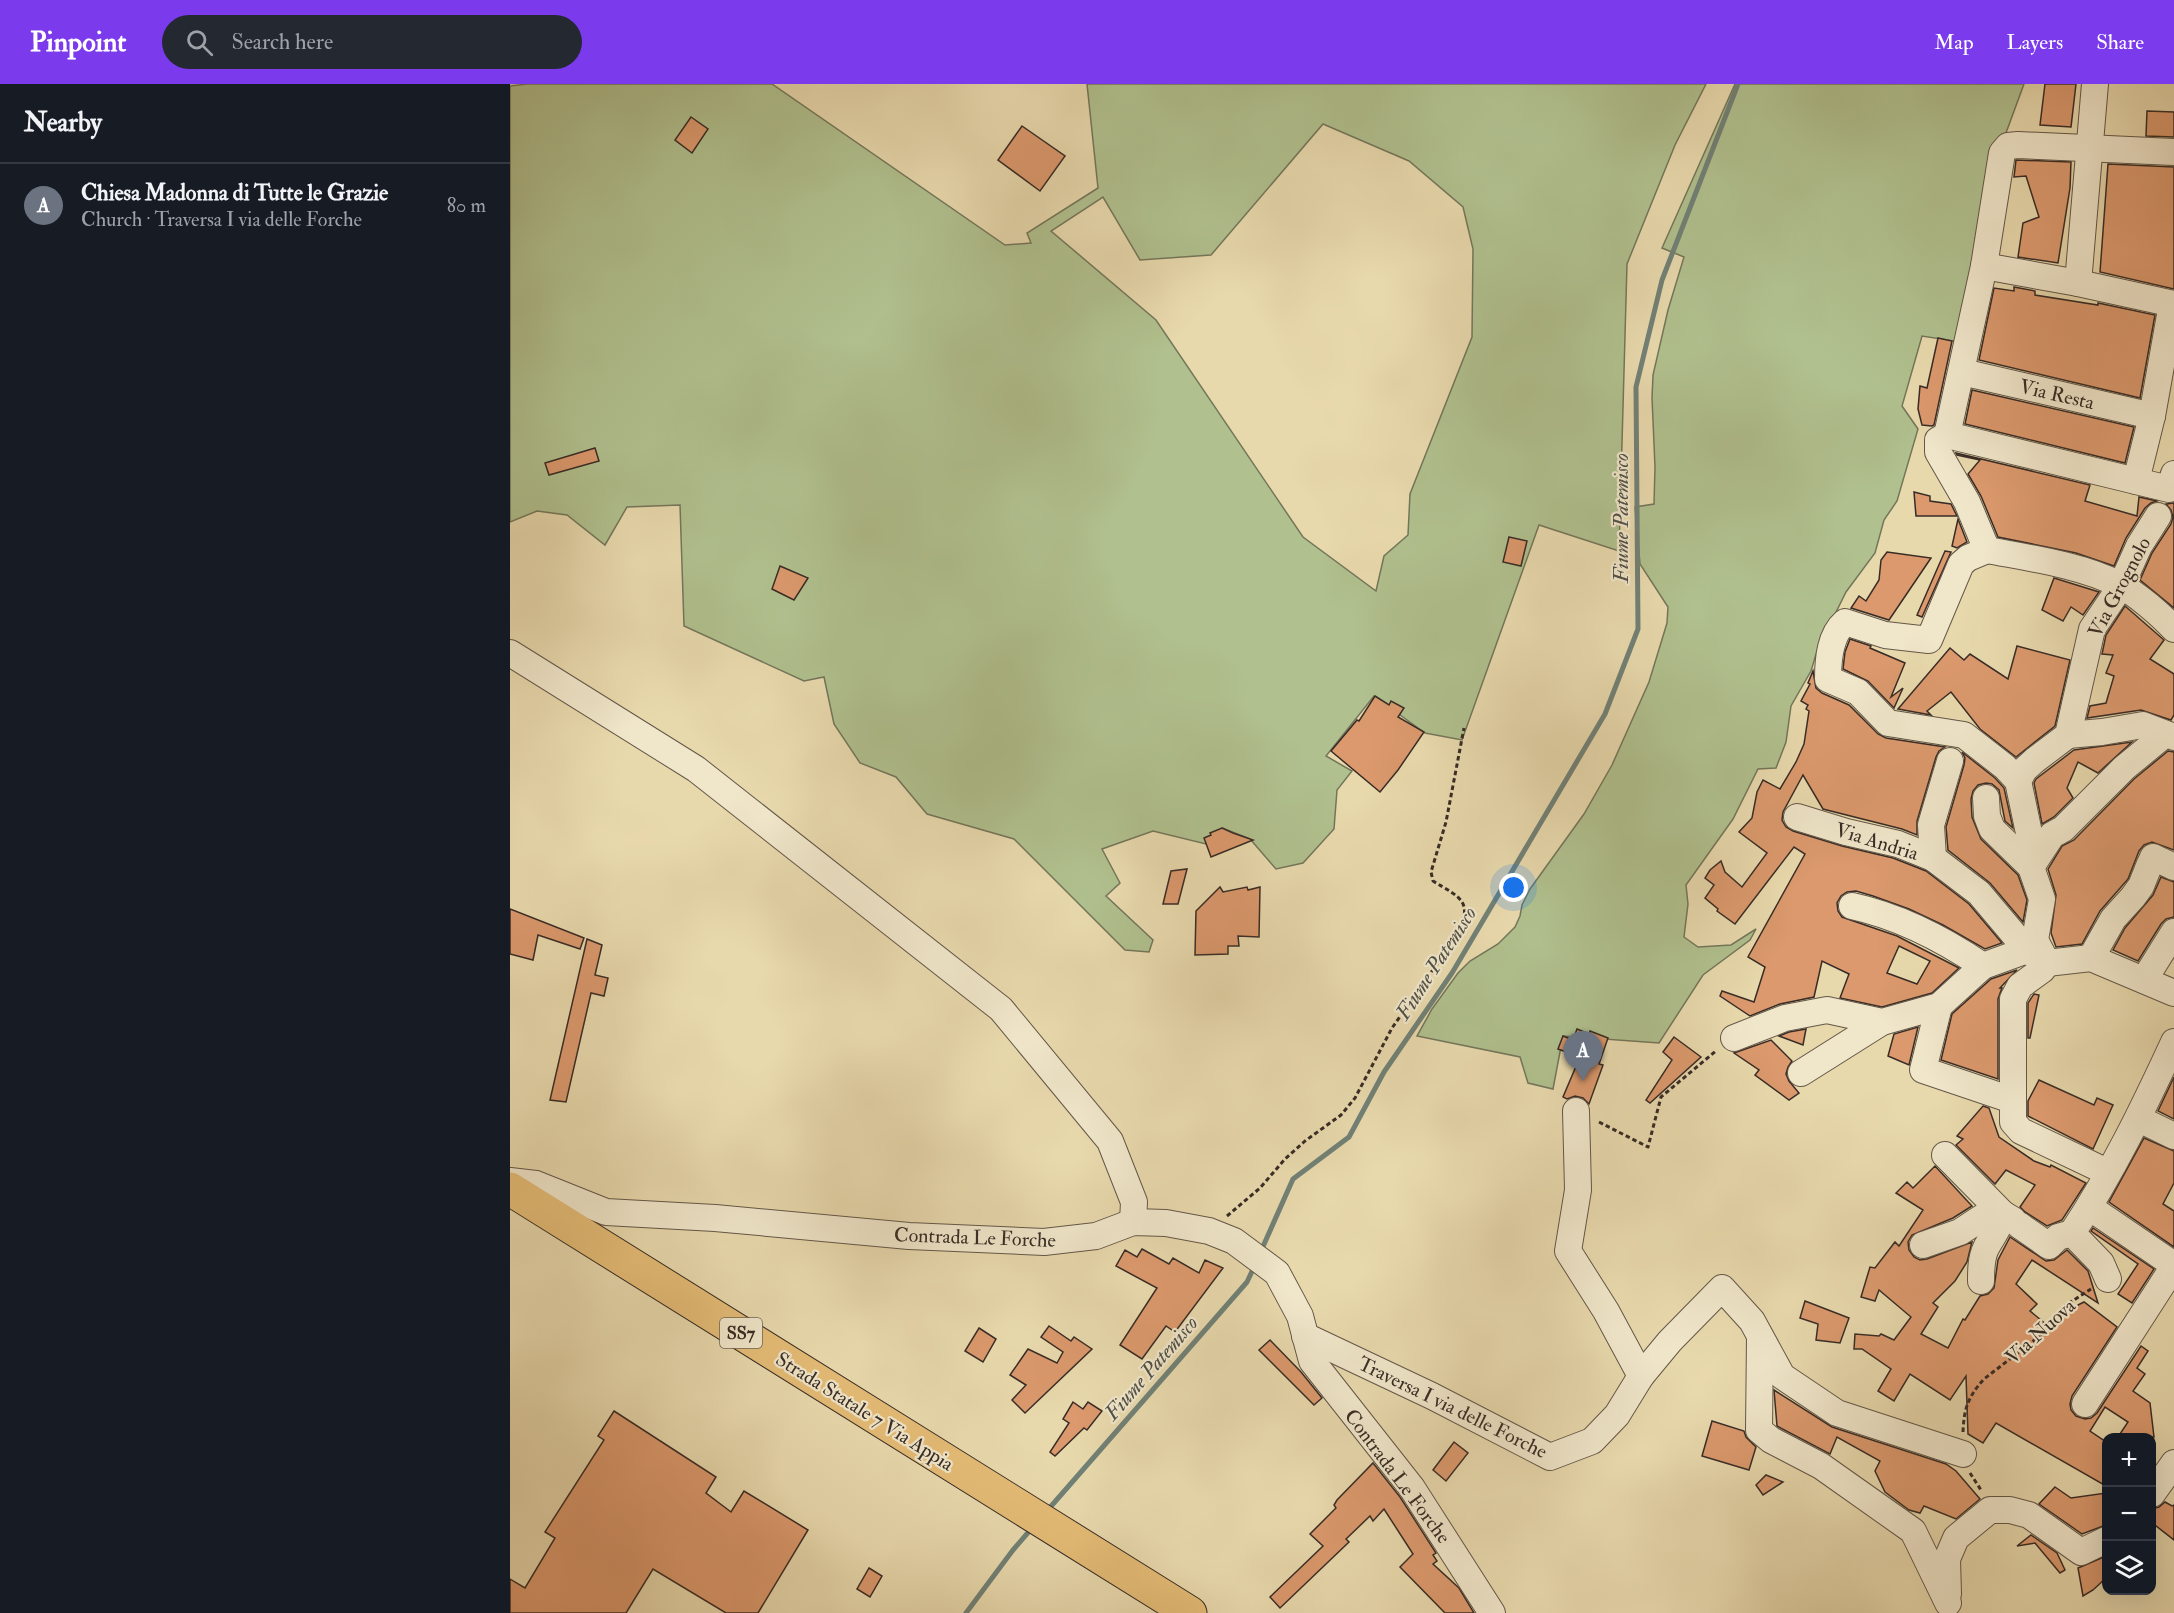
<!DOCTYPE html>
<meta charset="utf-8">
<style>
body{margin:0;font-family:"IM FELL Double Pica",serif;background:#242831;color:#f1f3f6}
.controls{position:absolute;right:18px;bottom:18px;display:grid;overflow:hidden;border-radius:12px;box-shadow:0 6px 24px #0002}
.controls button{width:54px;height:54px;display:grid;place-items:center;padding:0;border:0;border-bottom:2px solid #363941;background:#171b24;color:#f1f3f6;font:30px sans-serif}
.you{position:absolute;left:1004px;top:804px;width:21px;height:21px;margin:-15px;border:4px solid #fff;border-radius:50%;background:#1a73e8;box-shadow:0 0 0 9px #1a73e833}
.badge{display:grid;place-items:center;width:39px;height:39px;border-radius:50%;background:#7c3aed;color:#fff;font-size:20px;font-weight:700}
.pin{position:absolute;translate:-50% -50px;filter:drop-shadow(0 2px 3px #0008)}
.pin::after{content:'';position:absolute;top:32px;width:21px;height:18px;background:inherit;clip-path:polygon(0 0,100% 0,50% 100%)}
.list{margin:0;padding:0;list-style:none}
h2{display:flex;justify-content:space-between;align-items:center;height:78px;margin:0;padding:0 24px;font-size:26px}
h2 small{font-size:20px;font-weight:400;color:#9ea1a6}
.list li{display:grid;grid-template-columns:39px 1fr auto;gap:18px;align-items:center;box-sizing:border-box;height:84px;padding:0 24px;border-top:2px solid #363941}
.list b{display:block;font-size:22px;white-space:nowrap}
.list p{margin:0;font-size:20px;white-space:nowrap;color:#9ea1a6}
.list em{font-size:20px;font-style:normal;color:#9ea1a6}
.icon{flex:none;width:33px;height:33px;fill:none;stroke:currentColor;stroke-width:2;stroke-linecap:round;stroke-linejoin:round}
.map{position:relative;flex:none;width:1664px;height:1529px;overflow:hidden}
header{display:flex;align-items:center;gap:36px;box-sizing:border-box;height:84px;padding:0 30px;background:#7c3aed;color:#fff}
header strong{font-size:28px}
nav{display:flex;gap:33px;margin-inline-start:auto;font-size:21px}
.search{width:420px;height:54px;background:#242831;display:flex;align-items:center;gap:15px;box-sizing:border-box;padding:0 21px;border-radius:33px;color:#9ea1a6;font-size:22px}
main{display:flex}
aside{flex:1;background:#171b24}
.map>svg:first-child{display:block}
.green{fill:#b0c08e;stroke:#74765a;stroke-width:1.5;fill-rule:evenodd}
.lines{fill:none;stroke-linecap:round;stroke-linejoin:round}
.stream{stroke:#718176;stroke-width:5}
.building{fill:#db996d;stroke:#382c26;stroke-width:1.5;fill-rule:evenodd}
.minor-casing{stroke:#645748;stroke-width:28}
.major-casing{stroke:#382c26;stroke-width:35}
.path{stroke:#382c26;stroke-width:3;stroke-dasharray:4.5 3;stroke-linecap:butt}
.minor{stroke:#f0e6ca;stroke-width:26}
.major{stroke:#e4bc76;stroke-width:33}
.labels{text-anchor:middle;stroke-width:4.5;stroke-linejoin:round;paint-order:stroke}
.shield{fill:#f0e6ca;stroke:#6f6457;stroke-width:1.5}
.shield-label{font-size:18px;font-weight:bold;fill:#382c26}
.street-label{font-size:20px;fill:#382c26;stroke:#f0e6ca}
.water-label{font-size:21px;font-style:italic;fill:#505048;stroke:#f0e6ca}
</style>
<header>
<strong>Pinpoint</strong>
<div class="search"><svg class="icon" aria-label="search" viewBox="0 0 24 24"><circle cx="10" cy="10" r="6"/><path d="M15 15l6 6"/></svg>Search here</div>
<nav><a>Map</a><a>Layers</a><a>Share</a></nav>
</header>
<main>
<aside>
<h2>Nearby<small></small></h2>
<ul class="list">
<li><span class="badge" style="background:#6b7280">A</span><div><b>Chiesa Madonna di Tutte le Grazie</b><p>Church · Traversa I via delle Forche</p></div><em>80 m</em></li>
</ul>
</aside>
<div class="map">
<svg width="1664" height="1529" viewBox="0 0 1664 1529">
<rect width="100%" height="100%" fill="#e8d9ad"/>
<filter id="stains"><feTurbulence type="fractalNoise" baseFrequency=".00333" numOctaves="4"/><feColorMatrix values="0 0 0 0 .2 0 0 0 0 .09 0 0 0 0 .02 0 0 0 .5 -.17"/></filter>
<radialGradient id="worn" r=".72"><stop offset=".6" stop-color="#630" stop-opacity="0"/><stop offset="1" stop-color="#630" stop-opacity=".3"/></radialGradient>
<g class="green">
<path d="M17 0H262L495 161 521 159 517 149 588 104 577 0H1196L1165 61 1117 180 1109 467 1029 441 952 656 915 649 864 612 816 672 842 687 827 706 824 745 793 779 766 785 740 755 712 744 696 760 643 747 592 765 610 799 596 812 643 856 639 868 615 866 504 755 417 730 386 693 350 679 324 640 314 593 294 597 174 542 170 421 117 423 95 461 57 431 27 427 0 438V2ZM813 40 899 77 953 123 963 165 962 253 900 410 898 451 874 472 866 507 793 453 646 236 541 147 593 113 630 176 701 171Z"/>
<path d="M1225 0H1514L1486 76 1450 258 1412 252 1392 322 1408 345 1387 417 1374 436 1365 469 1336 508 1307 567 1301 587 1281 622 1276 658 1266 684 1248 685 1223 735 1176 801 1178 820 1174 853 1188 863 1221 861 1246 845 1240 856 1193 891 1149 959 1053 952 1043 1005 1018 999 1010 973 907 952 922 925 948 889 960 877 988 860 1005 843 1010 832 1012 821 1020 805 1074 730 1102 681 1139 598 1157 539 1158 523 1130 480 1125 423 1144 420 1145 383 1142 314 1143 291 1158 226 1174 173 1152 164Z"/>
</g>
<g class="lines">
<g class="stream">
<path d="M751 1167 783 1095 839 1053 874 988 942 889 1095 630 1128 545 1126 303 1152 196 1228 0"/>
<path d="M536 1428 737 1198 745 1181"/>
<path d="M456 1529 503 1466 522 1444"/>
</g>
</g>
<g class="building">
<path d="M1535 0H1566L1561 43 1530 41Z"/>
<path d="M1637 27 1664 28V53L1636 52Z"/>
<path d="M181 33 198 45 182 69 165 56Z"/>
<path d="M512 42 555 72 530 107 488 76Z"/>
<path d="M1506 76 1561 78 1560 104 1548 179 1508 173 1513 139 1529 133 1516 92 1504 93Z"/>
<path d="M1598 80 1664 83V205L1590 188Z"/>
<path d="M1504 203 1525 207V211L1588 221V219L1645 231 1630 314 1469 276 1484 204 1504 207Z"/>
<path d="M1428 254 1442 257 1424 341 1422 342 1412 341 1408 325 1410 302 1417 304Z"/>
<path d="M1462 306 1624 343 1615 379 1455 340Z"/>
<path d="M85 364 89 377 39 391 35 379Z"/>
<path d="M1446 369 1580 401 1575 417 1627 432 1629 413 1647 417 1641 419 1635 424 1616 454 1604 482 1566 469 1488 453 1471 412 1458 390 1470 376 1447 371Z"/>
<path d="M1404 408 1420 412V417L1441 420 1447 432H1406Z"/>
<path d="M1664 419V524L1630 496 1642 469 1661 440 1663 433 1661 426 1656 420Z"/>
<path d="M1448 435 1457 458 1447 464 1442 462Z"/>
<path d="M999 453 1017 457 1011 482 993 478Z"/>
<path d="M1435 467 1441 468 1412 533 1407 531Z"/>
<path d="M1377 468 1421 474 1379 536 1341 524 1349 512 1356 517 1369 496 1371 476Z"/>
<path d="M270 482 298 494 284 516 262 505Z"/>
<path d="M1544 494 1589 508 1573 531 1561 523 1553 537 1532 526Z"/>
<path d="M1615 522 1654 556 1640 575 1664 590V631L1661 636 1631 626 1577 634 1580 622 1596 619 1604 592 1596 589 1603 571 1592 570 1596 551Z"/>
<path d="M1340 555 1361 562 1360 564 1395 579 1381 613 1393 604 1384 624 1358 597 1333 585 1335 568Z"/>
<path d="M1507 562 1560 576 1545 642 1506 673 1470 645 1441 608 1417 627 1421 631 1388 625 1440 564 1454 576 1460 570 1498 595Z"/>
<path d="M1303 587 1306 604 1312 609 1339 621 1368 650 1376 654 1435 663 1429 667 1426 673 1407 737V751L1392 745 1313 725 1293 691 1273 728 1272 736 1276 743 1283 747 1332 762 1383 774 1416 787 1459 820 1492 859 1475 865 1433 841 1399 825 1363 812 1346 807 1337 808 1331 812 1327 819 1328 827 1332 833 1387 852 1449 884 1422 909 1372 923 1330 914 1339 890 1312 877 1304 913 1270 920 1240 932 1210 912 1212 907 1244 918 1255 883 1238 873 1295 770 1284 763 1225 840 1207 827 1208 825 1195 814 1204 801 1195 794 1200 786 1211 777 1215 788 1232 803 1257 769 1229 748 1242 734 1247 708 1253 696 1270 705 1286 678 1294 660 1299 627 1296 625 1298 621 1291 617 1300 600 1298 599ZM1389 862 1420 877 1407 900 1377 889Z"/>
<path d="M865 612 879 621 881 617 894 624 888 633 914 648 888 686 870 708 821 667 847 636 849 637Z"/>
<path d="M1622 658 1588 689 1568 678 1557 704 1563 714 1544 733 1532 740 1524 699 1526 695 1564 666Z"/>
<path d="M1658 667 1664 668V766L1642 758 1634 761 1629 767 1618 795 1590 827 1572 860 1546 863 1541 849 1546 811 1538 785 1552 762 1564 756 1624 695Z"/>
<path d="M1452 668 1485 694 1494 704 1503 744 1495 737 1489 706 1482 700 1476 699 1468 701 1463 707 1461 715 1462 733 1471 755 1508 791 1517 816 1513 838 1480 799 1438 766 1436 743 1454 681 1455 674Z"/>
<path d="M712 744 723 749 743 756 701 773 694 754 701 751 700 749Z"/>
<path d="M677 785 668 820H653L661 787Z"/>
<path d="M1651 793 1664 798V833L1656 835 1651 840 1628 877 1603 866 1615 844 1643 811Z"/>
<path d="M710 803 713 808 737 803 738 806 750 803 749 853 728 852 729 862H718V870L685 871 686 827Z"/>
<path d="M0 825 74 854 70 865 28 851 23 876 0 870Z"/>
<path d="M77 855 92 861 85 891 98 894 94 912 81 909 56 1018 40 1016Z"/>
<path d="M1507 886 1490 904H1492L1488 915V995L1431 976 1442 930 1481 895Z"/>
<path d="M1524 910 1529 911 1520 954H1518V919Z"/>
<path d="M1408 943 1399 981 1378 972 1384 950Z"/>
<path d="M1067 945 1079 950 1080 947 1098 954 1089 980 1093 981 1079 1020 1073 1014 1065 1012 1057 1015 1053 1013 1070 973 1048 965 1053 952 1063 956Z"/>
<path d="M1296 945 1293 961 1269 952 1279 948Z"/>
<path d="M1164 953 1191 973 1140 1019 1136 1016 1162 976 1153 968Z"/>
<path d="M1261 956 1282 977 1278 983 1276 990 1279 997 1289 1009 1279 1016 1245 991 1249 986 1224 969Z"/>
<path d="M1664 993V1035L1648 1027Z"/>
<path d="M1529 996 1584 1021 1587 1014 1603 1021 1583 1065 1518 1032V1017Z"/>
<path d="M1473 1022 1479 1024 1489 1053 1524 1077 1540 1083 1541 1081 1576 1099 1552 1136 1537 1142 1515 1128 1510 1123 1525 1101 1496 1086 1485 1100 1446 1061 1453 1055 1447 1052Z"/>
<path d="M1634 1054 1664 1067V1099L1653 1120 1664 1127V1163L1599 1118Z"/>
<path d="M1425 1082 1462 1122 1443 1134 1402 1151 1398 1158 1399 1166 1404 1173 1410 1176 1417 1175 1462 1158 1457 1178 1445 1197 1423 1219 1428 1223 1411 1250 1438 1264 1453 1235 1455 1236 1470 1212 1478 1210 1484 1204 1488 1176 1500 1153 1536 1177 1544 1176 1557 1166 1578 1187 1588 1219 1522 1176 1506 1200 1527 1220 1520 1227 1543 1246 1558 1226 1574 1218 1607 1243 1562 1312 1560 1320 1561 1326 1566 1332 1575 1335 1581 1334 1587 1329 1631 1262 1638 1267 1627 1284 1635 1290 1623 1307 1640 1319 1644 1353H1608L1618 1338 1595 1323 1580 1347 1596 1358V1402L1486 1339 1473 1359 1458 1350 1456 1292 1440 1316 1400 1290 1384 1317 1368 1307 1381 1285 1352 1265H1344L1345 1250 1369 1252 1371 1250 1384 1256 1401 1233 1369 1206 1365 1217 1351 1213 1360 1183 1365 1184 1385 1158 1389 1162 1413 1126 1386 1109 1397 1098 1403 1104Z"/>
<path d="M1583 1144 1644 1185 1622 1219 1608 1210 1628 1180 1581 1147Z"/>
<path d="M632 1165 659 1180 663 1174 689 1189 695 1176 713 1184 665 1248 656 1242 632 1275 610 1261 647 1204 606 1182 615 1166 627 1173Z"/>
<path d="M1295 1217 1339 1234 1330 1259 1306 1256 1308 1240 1290 1234Z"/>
<path d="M539 1242 561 1257 564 1253 582 1265 515 1329 502 1316 516 1301 500 1291 518 1265 547 1279 553 1268 531 1253Z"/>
<path d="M469 1244 486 1255 473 1278 455 1267Z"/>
<path d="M760 1256 791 1288 812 1314 804 1321 749 1266Z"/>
<path d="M1264 1306 1322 1343 1436 1380 1446 1387 1470 1415 1446 1435 1414 1422 1410 1429 1399 1426 1375 1408 1365 1387 1370 1377 1327 1353 1320 1370 1267 1342Z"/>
<path d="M563 1318 573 1325 578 1318 592 1327 577 1346 574 1344 545 1372 540 1368 559 1339 553 1335Z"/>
<path d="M104 1327 206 1393 196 1409 221 1428 234 1407 298 1446 248 1529H216L143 1485 116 1529H0V1495L15 1504 45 1454 35 1448 94 1356 88 1352Z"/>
<path d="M1202 1337 1234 1347 1236 1353 1246 1363 1239 1386 1192 1372Z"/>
<path d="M944 1358 958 1369 936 1397 923 1386Z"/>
<path d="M863 1379 890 1413 926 1469 923 1471 927 1477 923 1480 949 1504 964 1529H935L890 1483 903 1470 874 1425 863 1437 860 1432 836 1455 839 1458 770 1524 760 1513 813 1462 800 1450 826 1424 824 1421 827 1416Z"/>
<path d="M1256 1391 1273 1398 1253 1411 1246 1401Z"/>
<path d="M1545 1403 1561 1414 1596 1409V1441L1572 1450 1529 1420Z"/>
<path d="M1655 1418 1662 1422 1664 1421V1456L1641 1438V1425L1649 1423Z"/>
<path d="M1521 1451 1547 1469 1555 1486 1550 1489 1525 1459 1507 1462Z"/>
<path d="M1596 1472V1494L1583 1506 1573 1512 1568 1484Z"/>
<path d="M359 1484 372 1492 360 1513 347 1505Z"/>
</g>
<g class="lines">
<defs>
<g id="minor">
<path d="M1474 182 1568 199 1664 220"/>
<path d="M1568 199 1585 0"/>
<path d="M1662 220 1642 332 1626 397 1659 405 1664 390"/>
<path d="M1452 288 1642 332"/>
<path d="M1437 351 1474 182 1492 69 1498 62 1508 61 1664 68"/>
<path d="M1437 351 1626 397"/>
<path d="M1437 351 1428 356V368L1457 418 1477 466"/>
<path d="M1477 466 1458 474 1451 480 1419 556 1375 551 1335 538C1320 551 1318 575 1318 595L1348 608 1378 639 1454 651 1495 683 1508 697 1519 749 1521 783 1532 815 1525 856 1537 879 1532 886 1510 902 1503 915V1038L1511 1047 1597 1088"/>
<path d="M1477 466C1519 474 1572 481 1610 501 1628 511 1651 531 1664 545"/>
<path d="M0 569 186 685 491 925 600 1057 624 1118 623 1138"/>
<path d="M1558 651 1592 648 1633 641 1664 653"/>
<path d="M1508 697 1514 686 1525 676 1558 651 1582 545 1611 502 1629 462 1648 432"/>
<path d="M1476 714 1477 732 1482 745 1521 783 1542 751 1553 745 1614 684 1654 651"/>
<path d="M1287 733 1336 748 1388 760 1423 774 1469 809 1517 866 1537 879 1581 874 1664 909"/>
<path d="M1423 774 1421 741 1440 677"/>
<path d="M1640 780 1643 773 1664 783"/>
<path d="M1342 822C1388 832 1433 855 1473 882"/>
<path d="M1581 874 1603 835 1623 813 1631 802 1639 782"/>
<path d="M1634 896 1664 848"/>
<path d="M1429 922 1413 986 1502 1016"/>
<path d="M1224 954 1275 934 1317 926 1372 938 1429 922 1473 882 1517 866"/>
<path d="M1291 989 1372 938"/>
<path d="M1066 1027 1068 1106 1058 1167 1096 1227 1131 1292"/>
<path d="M1629 1035 1664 1052"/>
<path d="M1435 1071 1493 1130 1503 1136"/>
<path d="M0 1097 26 1100 96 1128 205 1134 399 1152 534 1158 586 1152 623 1138 656 1139 699 1147 724 1157 767 1189 790 1232 802 1277 902 1404 982 1529"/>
<path d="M1579 1123 1664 1181"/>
<path d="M1509 1141 1539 1162 1548 1153 1562 1149"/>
<path d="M1413 1161 1450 1148 1476 1131 1493 1130C1490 1144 1482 1152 1476 1164 1471 1174 1471 1186 1471 1197"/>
<path d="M1598 1195 1591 1179 1562 1149C1602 1089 1634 1023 1664 958"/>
<path d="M795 1252 922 1312 1040 1373 1082 1357 1107 1331 1131 1292 1160 1257 1212 1204 1242 1237 1272 1292 1327 1329 1453 1370"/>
<path d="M1250 1253 1249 1346 1261 1356 1311 1382 1403 1447 1438 1519"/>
<path d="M1575 1320 1664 1182"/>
<path d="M1642 1410 1664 1379"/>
<path d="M1438 1510 1437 1475 1446 1454 1480 1426H1500L1519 1431 1571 1468 1596 1456"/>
</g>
<path id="major" d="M0 1105 680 1529"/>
</defs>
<use href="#minor" class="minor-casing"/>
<use href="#major" class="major-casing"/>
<g class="path">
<path d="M1089 1038 1138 1063 1151 1013 1207 966"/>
<path d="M717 1132 750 1104 775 1075 795 1057 831 1031 845 1014 882 944 948 850C963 817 951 814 923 797L921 788 936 738 954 644"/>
<path d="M1453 1348C1454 1324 1458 1313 1474 1295L1531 1251 1556 1221 1581 1205"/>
<path d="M1460 1389 1471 1406"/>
</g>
<use href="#minor" class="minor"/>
<use href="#major" class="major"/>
</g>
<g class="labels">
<rect class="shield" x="210" y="1234" width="42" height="30" rx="4.5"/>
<g class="shield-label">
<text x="231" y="1255">SS7</text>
</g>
<g class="street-label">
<text transform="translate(1547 310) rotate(13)" y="7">Via Resta</text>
<text transform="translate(1609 503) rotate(-62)" y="7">Via Grognolo</text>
<text transform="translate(1367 757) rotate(17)" y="7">Via Andria</text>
<text transform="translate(465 1153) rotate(2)" y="7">Contrada Le Forche</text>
<text transform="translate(1530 1247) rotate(-42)" y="7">Via Nuova</text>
<text transform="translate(943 1323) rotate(26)" y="7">Traversa I via delle Forche</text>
<text transform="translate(355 1327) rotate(32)" y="7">Strada Statale 7 Via Appia</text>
<text transform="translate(888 1392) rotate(53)" y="7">Contrada Le Forche</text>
</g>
<g class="water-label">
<text transform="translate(1111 434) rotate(-90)" y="7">Fiume Patemisco</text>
<text transform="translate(926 879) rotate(-57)" y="7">Fiume Patemisco</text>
<text transform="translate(641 1284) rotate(-49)" y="7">Fiume Patemisco</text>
</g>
</g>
<rect width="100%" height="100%" filter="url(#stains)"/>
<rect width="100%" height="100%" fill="url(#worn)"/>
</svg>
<div class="controls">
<button>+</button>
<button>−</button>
<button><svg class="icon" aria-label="layers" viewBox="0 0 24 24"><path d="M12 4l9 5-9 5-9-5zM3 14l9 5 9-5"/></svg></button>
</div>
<div class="you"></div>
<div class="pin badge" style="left:1073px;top:997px;background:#6b7280">A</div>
</div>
</main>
